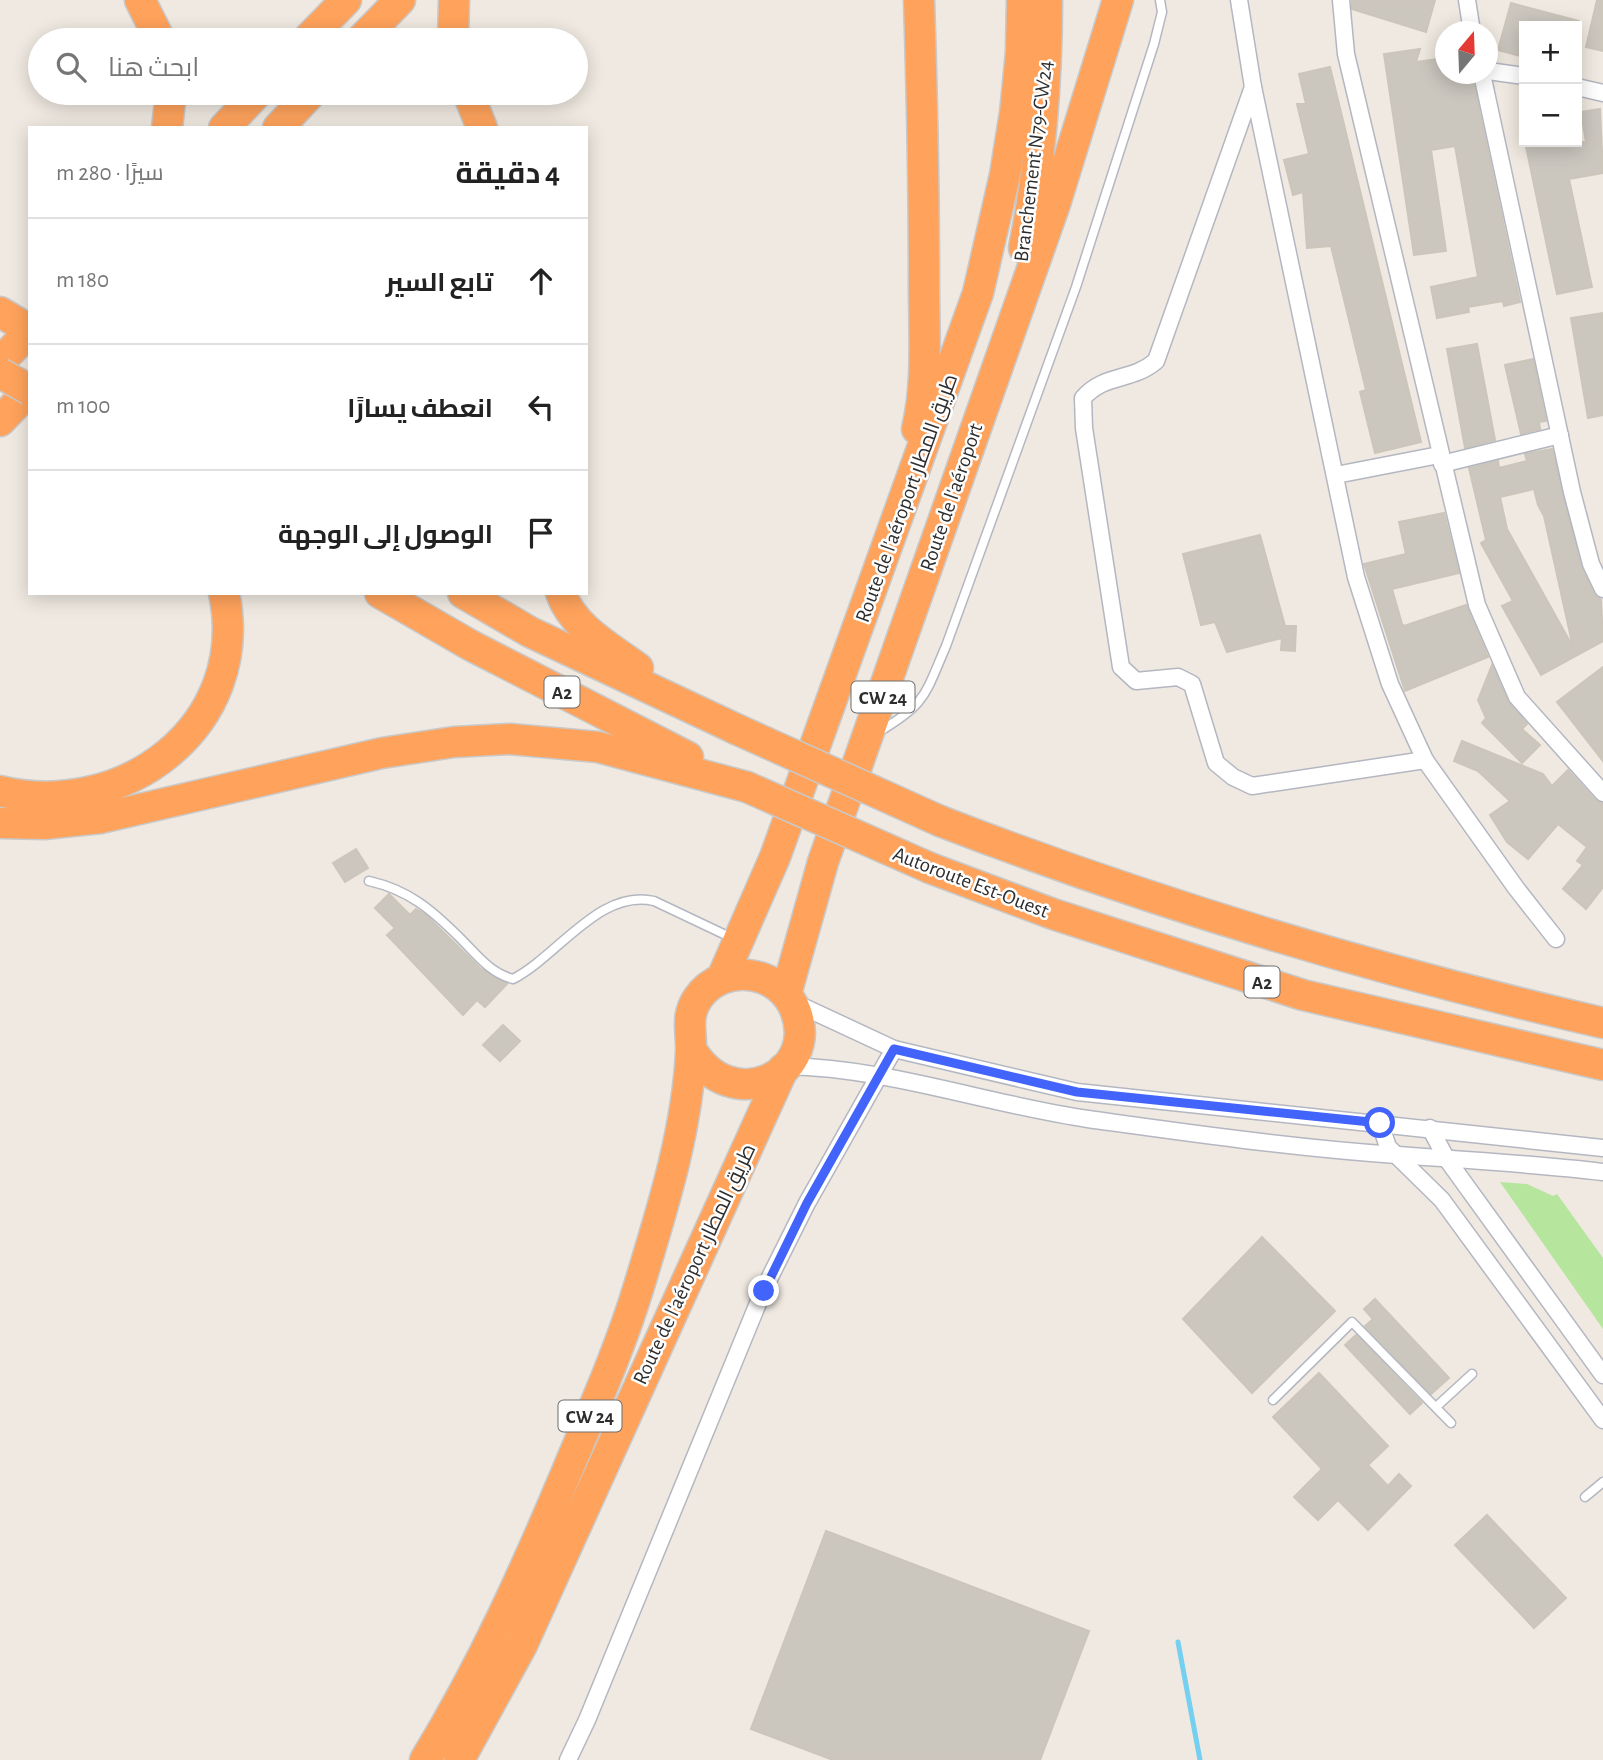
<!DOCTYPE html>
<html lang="ar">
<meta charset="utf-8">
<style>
body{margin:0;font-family:"Alegreya Sans",Cairo,sans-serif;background:#f6f6f6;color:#222;direction:rtl}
.controls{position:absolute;right:21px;top:21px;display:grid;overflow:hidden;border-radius:0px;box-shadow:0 4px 18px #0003}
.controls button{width:63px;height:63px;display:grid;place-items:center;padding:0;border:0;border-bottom:2px solid #e0e0e0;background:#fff;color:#222;font:35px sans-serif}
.compass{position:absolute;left:1435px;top:21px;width:63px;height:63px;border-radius:50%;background:#fff;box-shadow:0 4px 18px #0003;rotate:19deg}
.stop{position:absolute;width:21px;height:21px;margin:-16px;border:5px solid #4264fb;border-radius:50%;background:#fff}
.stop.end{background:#4264fb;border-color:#fff;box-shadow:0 2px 7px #0008}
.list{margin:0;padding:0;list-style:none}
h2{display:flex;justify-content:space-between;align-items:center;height:91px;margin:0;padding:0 28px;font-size:30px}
h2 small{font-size:23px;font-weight:400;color:#767676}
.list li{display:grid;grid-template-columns:46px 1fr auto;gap:21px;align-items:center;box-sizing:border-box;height:126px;padding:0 28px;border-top:2px solid #e0e0e0}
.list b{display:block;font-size:26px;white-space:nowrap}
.list em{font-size:23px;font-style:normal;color:#767676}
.icon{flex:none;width:38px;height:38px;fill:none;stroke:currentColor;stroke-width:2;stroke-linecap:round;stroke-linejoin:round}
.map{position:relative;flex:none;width:1603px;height:1760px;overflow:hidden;direction:ltr}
.search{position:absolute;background:#fff;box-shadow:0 4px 18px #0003;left:28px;top:28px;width:560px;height:77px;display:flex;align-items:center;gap:18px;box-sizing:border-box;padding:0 24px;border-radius:38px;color:#767676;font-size:26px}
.panel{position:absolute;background:#fff;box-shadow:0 4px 18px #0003;left:28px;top:126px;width:560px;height:469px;border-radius:0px;direction:rtl}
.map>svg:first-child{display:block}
.green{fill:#b6e59e}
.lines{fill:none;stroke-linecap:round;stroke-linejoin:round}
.stream{stroke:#75cff0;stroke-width:5}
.building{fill:#cbc7bf;stroke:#cbc5ba;stroke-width:2;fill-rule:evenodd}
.lane-casing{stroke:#b4b7c1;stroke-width:11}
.street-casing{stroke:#b4b7c1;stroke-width:19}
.highway-casing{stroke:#c9c9c9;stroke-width:33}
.lane{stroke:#fff;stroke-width:8}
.street{stroke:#fff;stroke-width:16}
.highway{stroke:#ffa35c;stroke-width:30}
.highway-bridge-casing{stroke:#c9c9c9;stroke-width:33;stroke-linecap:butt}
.highway-bridge{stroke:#ffa35c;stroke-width:30}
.route{stroke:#4264fb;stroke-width:9}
.labels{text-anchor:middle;stroke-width:5;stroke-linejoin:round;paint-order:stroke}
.shield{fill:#fff;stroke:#6d6d6d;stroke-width:2}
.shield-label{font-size:19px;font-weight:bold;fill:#2e2e2e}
.street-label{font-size:21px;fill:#2e2e2e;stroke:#fff}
</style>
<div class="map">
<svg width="1603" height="1760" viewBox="0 0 1603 1760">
<rect width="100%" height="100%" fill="#efe9e1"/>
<path class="green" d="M1500 1182 1527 1184 1553 1196 1557 1194 1603 1258V1329Z"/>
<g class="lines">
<path class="stream" d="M1178 1642 1200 1760"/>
</g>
<g class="building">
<path d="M1352 0H1435L1426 32 1352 9Z"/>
<path d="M1597 0 1603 1V51L1586 47Z"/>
<path d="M1511 3 1579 21V26H1524V57L1498 50Z"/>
<path d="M1420 49 1416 62 1446 58V74L1472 76 1520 302 1504 306 1503 301 1468 307 1469 312 1437 318 1431 287 1478 277 1455 146 1431 150 1446 251 1414 255 1384 54Z"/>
<path d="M1330 67 1421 442 1375 453 1360 392 1366 390 1331 246 1307 248 1303 192 1293 195 1284 160 1309 154 1297 104H1306L1299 74Z"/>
<path d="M1600 109 1603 173 1569 179 1592 287 1557 294 1525 142H1586L1581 112Z"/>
<path d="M1603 313V415L1588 418 1571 318Z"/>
<path d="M1477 344 1495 440 1465 448 1447 349Z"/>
<path d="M1533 359 1546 421 1539 422 1540 429 1521 434 1505 365Z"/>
<path d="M1552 449 1581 567 1594 594 1601 600 1603 641 1541 675 1502 606 1513 601 1481 543 1486 540 1469 468 1498 461 1499 468 1527 461 1525 454ZM1534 489 1538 505 1544 516 1573 647 1507 529 1500 497Z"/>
<path d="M1444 513 1459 573 1392 589 1402 624 1404 626 1466 605 1488 657 1405 691 1364 564 1406 554 1399 522Z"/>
<path d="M1260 535 1285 626H1296L1295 651 1281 650 1282 638 1227 652 1215 622 1201 625 1183 554Z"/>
<path d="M1492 665 1508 702 1527 724 1522 729 1540 745 1522 763 1482 723 1486 718 1478 700Z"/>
<path d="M1603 667V761L1557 702Z"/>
<path d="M1462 741 1543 774 1552 786 1568 770 1595 800 1603 803V887L1586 909 1563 889 1583 865 1577 861 1587 847 1558 824 1528 859 1507 842 1490 815 1510 801 1478 771 1454 761Z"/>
<path d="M356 849 368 868 345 882 333 863Z"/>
<path d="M389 894 410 915 416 909 426 915 480 968 507 984 485 1007 477 1000 463 1015 387 935 395 928 375 908Z"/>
<path d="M503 1025 520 1041 500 1061 483 1045Z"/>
<path d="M1262 1237 1335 1311 1252 1393 1183 1319Z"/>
<path d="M1375 1299 1449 1378 1431 1394 1365 1326 1373 1319 1364 1309Z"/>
<path d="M1356 1335 1422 1403 1410 1414 1345 1345Z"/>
<path d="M1319 1373 1388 1446 1368 1465 1388 1486 1399 1474 1411 1486 1368 1530 1338 1500 1318 1520 1294 1497 1322 1469 1273 1417Z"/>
<path d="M1487 1515 1566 1598 1534 1628 1455 1545Z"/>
<path d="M826 1531 1089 1631 1040 1760H833L751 1729Z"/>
</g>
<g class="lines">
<defs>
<g id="lane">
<path d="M877 733C926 704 924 697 946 646L1076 287 1154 44 1162 12 1160 0"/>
<path d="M369 881C409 890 432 910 461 939 477 955 490 973 513 979 558 956 600 888 654 901L732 938"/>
<path d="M1273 1400 1352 1322 1451 1423"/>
<path d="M1436 1407 1472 1374"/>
<path d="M1585 1497 1603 1482"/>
</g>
<g id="street">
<path d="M1239 0 1253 87 1356 577 1390 684 1425 760 1516 888 1556 939"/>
<path d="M1341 0 1346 54 1477 605 1517 697 1603 793"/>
<path d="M1467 0 1472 32"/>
<path d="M1488 71 1524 76"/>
<path d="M1482 74 1572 492 1591 564 1603 589"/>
<path d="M1253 87 1156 361C1131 382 1105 373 1083 398L1084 428 1121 667 1136 681 1178 677 1192 684 1216 763 1233 777 1252 786 1425 760"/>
<path d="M1577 87 1603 93"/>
<path d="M1442 464 1560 435"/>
<path d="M1336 475 1439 455"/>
<path d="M791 1001 894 1049 1077 1092 1603 1148"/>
<path d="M786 1066C889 1068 986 1104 1088 1119 1190 1133 1294 1148 1397 1155 1466 1160 1535 1164 1603 1172"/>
<path d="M1380 1123 1388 1147 1442 1200 1603 1420"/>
<path d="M1430 1128 1446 1158 1603 1375"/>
<path d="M568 1760 587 1720 763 1291 807 1203 894 1049"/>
</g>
<g id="highway">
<path d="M140 0 160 40"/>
<path d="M307 40 346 0"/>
<path d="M361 40 400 0"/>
<path d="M453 40 454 0"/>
<path d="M468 93 482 128"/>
<path d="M167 128 171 93"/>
<path d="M224 128 257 93"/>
<path d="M278 128 311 93"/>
<path d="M1024 248C1040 167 1047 83 1047 0"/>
<path d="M0 312 30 330"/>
<path d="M0 362 30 331"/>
<path d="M0 421 30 390"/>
<path d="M917 429C928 383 924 333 924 285 924 190 922 95 919 0"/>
<path d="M380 593 470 645 688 757"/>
<path d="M463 593 530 632 736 729"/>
<path d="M561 593C572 627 611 648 638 668"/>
<path d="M0 791C123 821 252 726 224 593"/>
<path d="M940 821C1160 906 1374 970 1603 1023"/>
<path d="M0 823 44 824 101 818 382 753 454 742 510 739 598 747 747 787"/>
<path d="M930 868 1053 914 1303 995 1603 1065"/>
<path d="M722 978 775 857 978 293 1005 175 1015 113 1021 52 1022 0"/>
<path d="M786 994 823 862 1055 204 1118 0"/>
<path d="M425 1760C482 1667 526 1569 568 1469 593 1409 620 1349 639 1286 662 1210 687 1132 691 1052 692 1032 685 1017 698 998 723 962 781 969 796 1012 819 1076 730 1117 691 1049"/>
<path d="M459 1760 522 1645 783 1069"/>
</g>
</defs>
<use href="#lane" class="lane-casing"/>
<use href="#street" class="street-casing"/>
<use href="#highway" class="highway-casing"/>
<use href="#lane" class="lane"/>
<use href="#street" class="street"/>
<use href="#highway" class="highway"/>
<defs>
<g id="highway-bridge">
<path d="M0 373 30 390"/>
<path d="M736 729 940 821"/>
<path d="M747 787 930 868"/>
</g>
</defs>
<use href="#highway-bridge" class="highway-bridge-casing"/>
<use href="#highway-bridge" class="highway-bridge"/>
</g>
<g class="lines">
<path class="route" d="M764 1291 807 1203 894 1049 1077 1092 1380 1123"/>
</g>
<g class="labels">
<g class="shield">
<rect x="544.5" y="676.5" width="35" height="31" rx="5"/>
<rect x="851.5" y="681.5" width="63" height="31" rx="5"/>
<rect x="1244.5" y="966.5" width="35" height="31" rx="5"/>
<rect x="558.5" y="1400.5" width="63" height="31" rx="5"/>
</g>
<g class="shield-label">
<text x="562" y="699">A2</text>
<text x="883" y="704">CW 24</text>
<text x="1262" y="989">A2</text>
<text x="590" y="1423">CW 24</text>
</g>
<g class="street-label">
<text transform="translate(1033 161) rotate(-83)" y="7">Branchement N79-CW24</text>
<text transform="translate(951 497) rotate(-71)" y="7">Route de l'aéroport</text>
<text transform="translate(906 498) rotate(-70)" y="7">Route de l'aéroport طريق المطار</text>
<text transform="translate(971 882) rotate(21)" y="7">Autoroute Est-Ouest</text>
<text transform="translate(694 1264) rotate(-65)" y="7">Route de l'aéroport طريق المطار</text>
</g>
</g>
</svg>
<div class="controls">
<button>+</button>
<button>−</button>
</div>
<svg class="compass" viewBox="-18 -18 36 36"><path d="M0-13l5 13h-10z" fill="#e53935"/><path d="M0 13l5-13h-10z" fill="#767676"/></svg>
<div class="stop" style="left:1380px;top:1123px"></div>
<div class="stop end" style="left:764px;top:1291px"></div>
<div class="search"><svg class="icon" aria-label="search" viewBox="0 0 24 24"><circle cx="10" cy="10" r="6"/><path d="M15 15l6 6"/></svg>ابحث هنا</div>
<section class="panel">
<h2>4 دقيقة<small>سيرًا · 280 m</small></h2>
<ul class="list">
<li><svg class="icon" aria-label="ahead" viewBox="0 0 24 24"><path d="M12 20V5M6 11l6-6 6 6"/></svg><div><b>تابع السير</b></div><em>180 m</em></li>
<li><svg class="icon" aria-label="left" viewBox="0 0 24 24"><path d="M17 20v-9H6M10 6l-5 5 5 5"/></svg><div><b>انعطف يسارًا</b></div><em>100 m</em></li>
<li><svg class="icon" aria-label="arrive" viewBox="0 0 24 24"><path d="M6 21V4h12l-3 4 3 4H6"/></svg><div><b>الوصول إلى الوجهة</b></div></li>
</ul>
</section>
</div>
